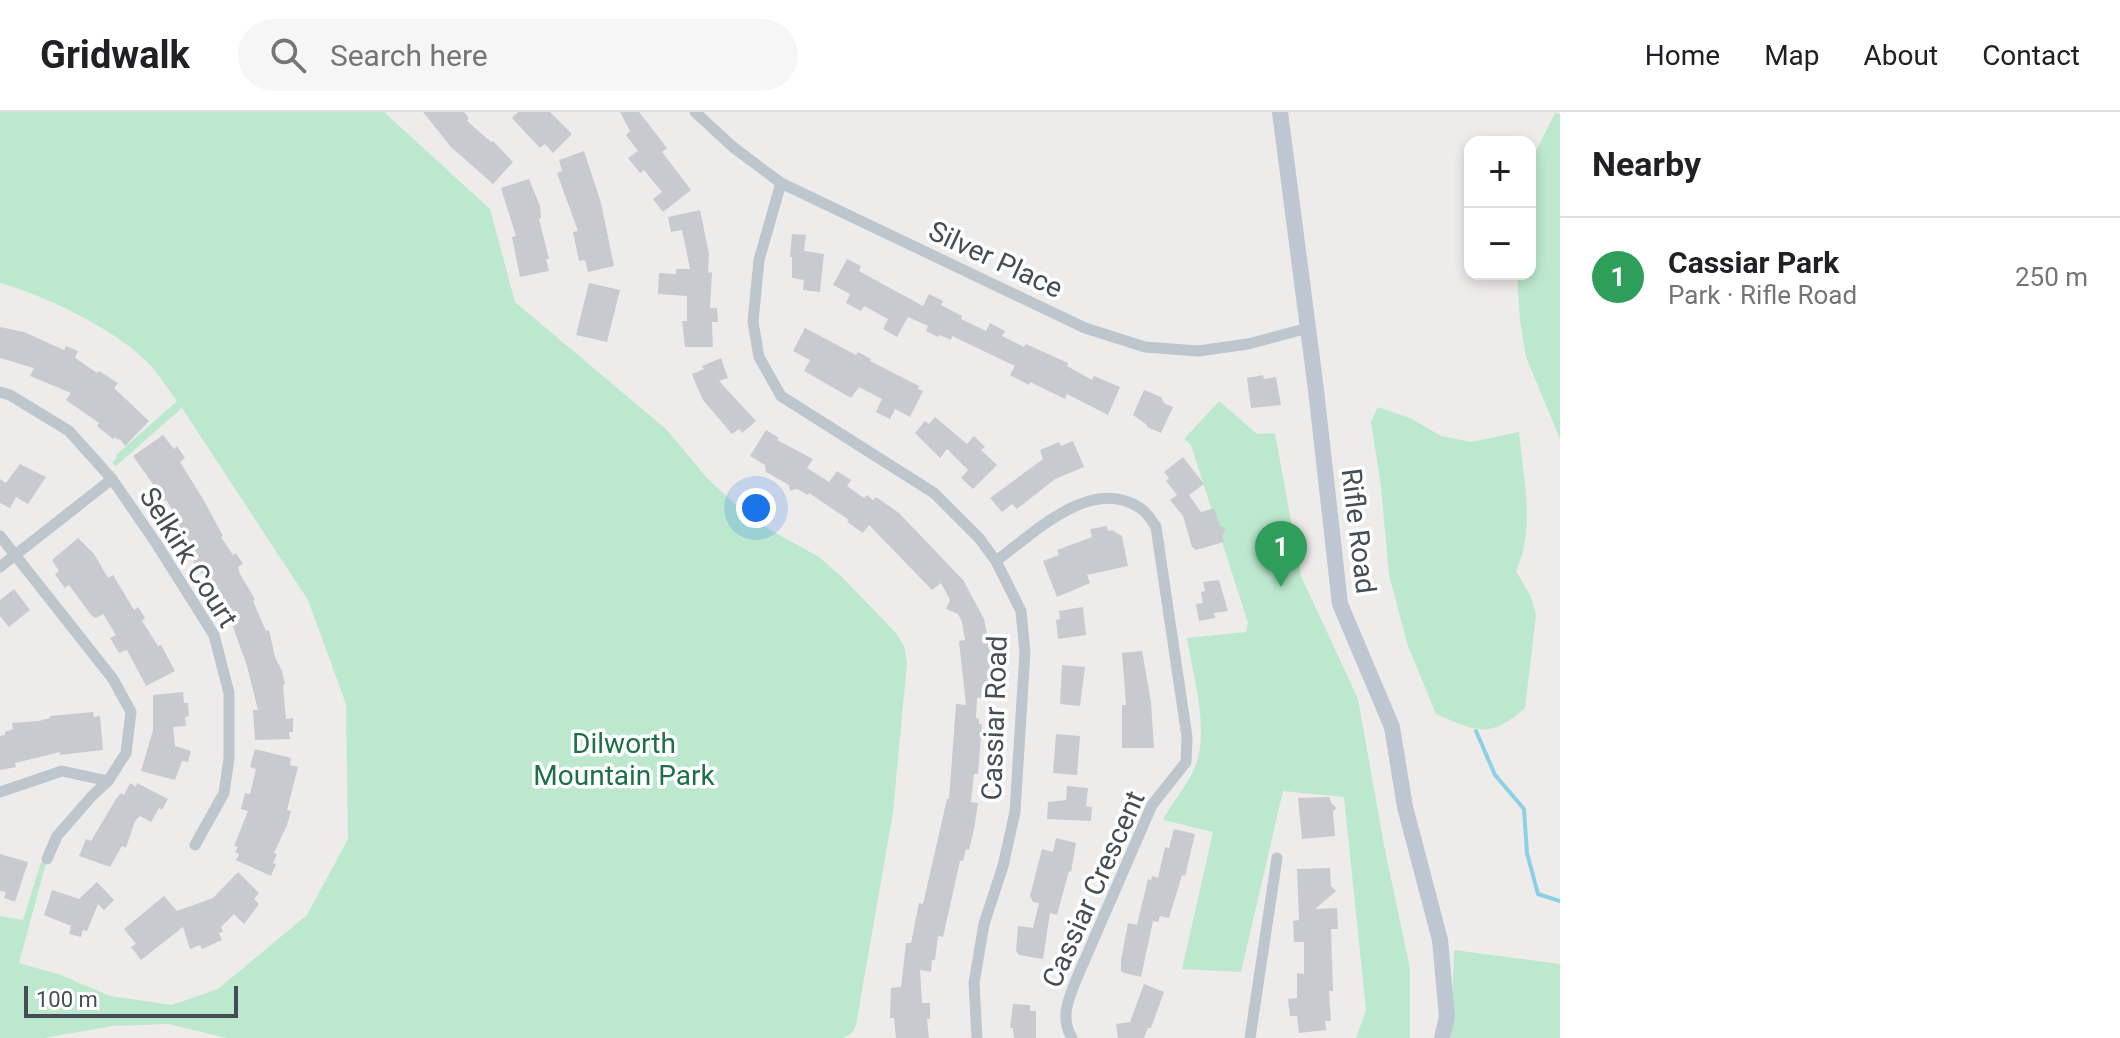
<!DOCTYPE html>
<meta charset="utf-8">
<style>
body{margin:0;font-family:Roboto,sans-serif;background:#f6f6f6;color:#202124}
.controls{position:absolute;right:24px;top:24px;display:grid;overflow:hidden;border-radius:16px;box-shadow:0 4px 12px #0003}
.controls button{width:72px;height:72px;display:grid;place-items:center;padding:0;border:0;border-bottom:2px solid #e0e0e0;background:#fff;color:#202124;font:40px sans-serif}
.scale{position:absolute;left:24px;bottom:20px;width:214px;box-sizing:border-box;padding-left:8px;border:4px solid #454e57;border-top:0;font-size:22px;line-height:28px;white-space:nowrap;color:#454e57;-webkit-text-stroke:6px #fff;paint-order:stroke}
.you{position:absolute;left:756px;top:396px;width:28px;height:28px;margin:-20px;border:6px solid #fff;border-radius:50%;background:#1a73e8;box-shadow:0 0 0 12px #1a73e833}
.badge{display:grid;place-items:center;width:52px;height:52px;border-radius:50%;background:#286dcb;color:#fff;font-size:26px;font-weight:700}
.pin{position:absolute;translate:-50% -66px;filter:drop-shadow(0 2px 4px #0008)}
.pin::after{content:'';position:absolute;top:42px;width:28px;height:24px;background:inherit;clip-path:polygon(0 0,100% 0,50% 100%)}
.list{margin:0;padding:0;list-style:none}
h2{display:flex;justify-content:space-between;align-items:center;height:104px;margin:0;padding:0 32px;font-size:34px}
h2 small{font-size:26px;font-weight:400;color:#757577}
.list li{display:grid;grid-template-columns:52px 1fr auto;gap:24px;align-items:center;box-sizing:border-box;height:120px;padding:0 32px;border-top:2px solid #e0e0e0}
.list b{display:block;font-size:30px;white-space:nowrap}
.list p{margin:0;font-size:26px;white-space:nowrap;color:#757577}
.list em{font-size:26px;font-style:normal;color:#757577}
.icon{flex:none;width:44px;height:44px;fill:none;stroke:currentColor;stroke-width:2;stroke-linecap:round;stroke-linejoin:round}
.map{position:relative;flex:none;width:1560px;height:926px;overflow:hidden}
header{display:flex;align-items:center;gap:48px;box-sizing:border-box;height:112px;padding:0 40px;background:#fff;border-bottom:2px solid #e0e0e0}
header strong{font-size:38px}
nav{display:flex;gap:44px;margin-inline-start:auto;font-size:28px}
.search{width:560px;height:72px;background:#f6f6f6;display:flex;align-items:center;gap:20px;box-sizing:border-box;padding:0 28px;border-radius:44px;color:#757577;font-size:30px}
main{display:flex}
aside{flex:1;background:#fff}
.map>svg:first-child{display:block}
.green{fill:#bce9ce}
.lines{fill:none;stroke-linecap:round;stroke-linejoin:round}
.stream{stroke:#8dd0e3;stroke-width:4}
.building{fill:#c8cad0}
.street{stroke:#bdc5cd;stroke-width:11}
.secondary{stroke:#bdc6d1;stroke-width:16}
.labels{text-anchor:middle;stroke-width:7;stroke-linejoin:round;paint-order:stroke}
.street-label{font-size:28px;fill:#454e57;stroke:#fff}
.park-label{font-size:28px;fill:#1e7048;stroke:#fff}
</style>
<header>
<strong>Gridwalk</strong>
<div class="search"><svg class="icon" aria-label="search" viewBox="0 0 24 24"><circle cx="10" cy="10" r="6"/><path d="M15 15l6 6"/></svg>Search here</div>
<nav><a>Home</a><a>Map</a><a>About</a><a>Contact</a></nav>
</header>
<main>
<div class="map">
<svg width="1560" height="926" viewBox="0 0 1560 926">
<rect width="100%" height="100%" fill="#eeebeb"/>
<g class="green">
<path d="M0 0H384L490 97 515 190 666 317 707 366 751 407 819 445 842 465 896 521 904 534 907 551 893 700 856 913 853 920 844 926H226L169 912 113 914 44 926H0V804L23 808 41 750 46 751 19 851 61 863 110 884 172 893 218 877 307 803 348 727 346 592 308 488 182 296 116 354 112 350 117 346 116 343 177 289C167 276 158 261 147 250 115 217 44 183 0 171Z"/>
<path d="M1555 1 1560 2V327L1526 245 1520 209 1517 162H1530V51Z"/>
<path d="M1219 289 1257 322 1275 321 1301 464 1358 587 1384 733 1410 857V926H1356L1366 898 1344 685 1283 679 1241 860 1182 857 1213 720 1163 708C1172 690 1188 673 1195 655 1210 619 1193 563 1187 526L1246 520 1248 511 1191 333 1184 327Z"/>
<path d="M1378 295 1412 307 1441 324 1471 330 1519 320C1523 365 1536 416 1516 459L1531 485 1536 503 1525 596C1489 628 1476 619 1436 602L1408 534 1389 463 1381 374 1371 310Z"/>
<path d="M1454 838 1560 852V926H1451Z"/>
</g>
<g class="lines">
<path class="stream" d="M1476 619 1495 663 1524 697 1527 741 1538 782 1560 789"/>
</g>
<g class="building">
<path d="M423 0H464L469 6 467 9 491 30 493 29 513 50 493 72 451 35Z"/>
<path d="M518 0H550L572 22 553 41 545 32 540 36 512 6Z"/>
<path d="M620 0H639L667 36 662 40 691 78 663 100 653 87 662 80 644 58 640 61 628 46 638 39 626 23 630 19Z"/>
<path d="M584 39 601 91 614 154 588 160 585 148 579 149 573 120 578 119 557 61 562 59 559 48Z"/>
<path d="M529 67 540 94 541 106 539 107 549 147H546L549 159 520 165 512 125 516 124 501 76Z"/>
<path d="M700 98 709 142 708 161 712 160 710 196H717L718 210H712L713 235H685L682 209H687V184L658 182 659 161 676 162V157H690L682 118 671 120 668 105Z"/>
<path d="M792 122 806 123 804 139 824 142 820 180 803 178 804 168 792 166V145H790Z"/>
<path d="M847 147 861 154 859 159 923 194 929 182 943 189 941 193 962 204 961 207 986 219 990 211 1005 219 1002 224 1024 235 1026 232 1068 251 1067 254 1092 268 1094 264 1120 275 1108 303 1067 282 1065 287 1030 270 1029 273 1010 263 1015 254 952 224 951 228 940 223 938 225 926 219 928 214 908 205 897 225 883 217 888 207 864 194 861 199 846 191 850 182 833 173Z"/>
<path d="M589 171 620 178 607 230 576 223Z"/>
<path d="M0 215 24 220 64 238 66 234 78 239 75 246 97 261 99 259 118 271 114 276 149 309 125 334 120 327 118 328 115 325 113 327 97 314 99 311 66 288 71 281 30 264 34 256 0 246Z"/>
<path d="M805 216 856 243 858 240 871 247 870 249 919 274 918 277 923 279 910 305 895 297 890 307 876 300 882 287 859 275 851 286 804 259 810 248 793 239Z"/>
<path d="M721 246 728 266 719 269 756 309 742 321 739 317 732 322 703 288 695 270 692 262 704 257 702 254Z"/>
<path d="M1263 263 1264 267 1276 265 1281 293 1251 296 1247 266Z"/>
<path d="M1144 278 1161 285 1164 291 1173 295 1161 321 1147 315V313L1133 303Z"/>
<path d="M935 305 967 332 974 324 985 335 981 338 997 353 973 377 961 366 968 358 947 337 940 346 915 321 925 309 929 312Z"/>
<path d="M766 318 779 326 777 328 813 347 807 356 829 370 837 359 851 368 847 374 864 386 867 383 873 388 876 385 899 401 963 468 984 507 990 537 991 571H984L985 585 977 586 976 606 979 607V612H982L978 662H974L971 690 978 691 974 717 969 738 966 737 963 749H960L943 825 938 824 935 848H932L931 860 920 858 922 891H930V907H927L929 926H896L894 906H890L891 876 901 875 906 831H911L919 791 923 792 947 687H949L956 592 966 593 959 529 965 528 962 510 958 502 946 497 950 488 941 471 932 478 869 413 863 421 847 410 849 408 809 381 808 383 797 377 790 379 789 373 766 360 765 353 750 344Z"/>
<path d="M163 323 174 337 177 334 185 346 180 350 203 387 223 424 221 425 233 443 236 441 243 452 238 455 240 462 255 487 253 489 266 519 269 518 275 545 282 559 285 572 283 573 286 607 293 606V620H289L290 627 255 628 253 598H258L247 554 232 512 215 484 221 481 208 460 203 464 193 449 199 445 187 425 180 430 170 414 179 408 166 388 161 391 152 377 155 375 133 344Z"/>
<path d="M1073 329 1084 355 1055 367 1017 397 1012 392 1002 400 990 386 1043 347 1040 338 1059 330 1061 334Z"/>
<path d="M1183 345 1204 372 1189 383 1201 400 1214 396 1220 414 1226 417 1222 423 1224 430 1196 438 1192 435 1183 404 1170 388 1177 383 1166 369 1169 366 1164 360Z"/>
<path d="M20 352 46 365 28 392 16 385 10 396 0 391V367L6 371Z"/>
<path d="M1107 414 1108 419 1112 418 1122 424 1128 454 1087 463 1090 471 1057 485 1043 449 1059 443 1057 438 1092 425 1090 417Z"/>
<path d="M78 426 94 442 108 466 113 463 134 498 138 495 145 506 142 509 158 534 161 533 175 559 146 574 127 538 119 541 110 526 116 523 103 502 96 506 92 504 69 473 65 476 59 468 55 462 59 459 52 448Z"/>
<path d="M1219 468 1228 499 1214 501 1215 506 1199 509 1196 492 1203 491 1201 480 1205 479 1203 470Z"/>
<path d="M14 477 30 498 9 515 0 504V488Z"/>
<path d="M1083 495 1086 523 1058 527 1056 508 1060 507 1059 499Z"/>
<path d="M1142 539 1151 590 1154 636H1122V593H1126L1122 541Z"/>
<path d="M1062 553 1085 555 1080 594 1060 592Z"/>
<path d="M183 580 184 591H188L189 604 185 605 186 614 173 615 175 634 191 639 188 650 182 649 175 668 141 659 153 618V583Z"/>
<path d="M93 600 94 605 100 604 103 638 60 643V640L15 651 16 655 0 658V624L5 623V620L13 617 12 611 39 609 50 606V604Z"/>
<path d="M1056 622 1080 624 1077 663 1053 661Z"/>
<path d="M255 637 291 646 290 653 298 655 287 698 291 699 287 713 274 741 277 742 273 751 276 752 271 764 236 748 239 742 235 740 238 735 234 734 248 699 241 697 245 681 250 682 256 657 250 655Z"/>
<path d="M130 671 136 675 137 671 168 687 162 698 159 696 151 710 140 704 135 709 126 736 122 734 110 755 79 744 86 727 91 729 116 687 121 681 124 683Z"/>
<path d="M1067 674 1088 676 1086 694 1092 695 1091 709 1047 707 1048 690 1066 688Z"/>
<path d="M1329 685 1332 692 1337 696 1333 699 1335 724 1302 727 1298 686Z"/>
<path d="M1174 717 1195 722 1185 764 1182 763 1169 806 1160 804 1158 810 1153 809 1141 865 1124 861 1121 859V848L1128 811 1137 813 1148 767 1151 768 1152 764 1158 766 1165 735 1169 736Z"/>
<path d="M1056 726 1076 731 1071 760 1069 759 1057 803 1050 801 1043 847 1019 843 1016 839 1018 814 1033 816 1039 791 1033 790 1030 784 1042 737 1053 740Z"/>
<path d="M0 742 28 750 15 790 4 786 6 780 0 779Z"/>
<path d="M1330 756 1331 774 1336 779 1315 797 1337 796 1338 817H1331L1333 879H1329L1331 909H1325L1326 918 1299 921 1297 904H1290L1288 887 1297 886V861L1304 862V830H1294L1293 809 1299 808 1297 757Z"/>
<path d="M238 760 259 781 254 787 259 792 244 812 234 802 221 815 223 820 219 821 222 828 202 837 200 833 190 837 183 815 141 848 131 835 136 832 124 817 164 784 177 799 213 786Z"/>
<path d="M97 770 114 788 104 798 98 792 87 819 83 818 81 825 69 822 71 814 44 803 52 778 79 787Z"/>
<path d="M1144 872 1164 880 1151 916H1148L1144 926H1118L1116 912 1130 910Z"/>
<path d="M1013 892 1030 893V899H1036V926H1014L1013 916H1010Z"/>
</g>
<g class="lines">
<g class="street">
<path d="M695 0 733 35 781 71 1085 216 1145 235 1198 239 1248 232 1308 216"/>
<path d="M781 71 759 148 753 210 759 245 781 284 934 381 979 426 996 449 1021 499 1025 540 1015 700 1003 754 984 812 974 871 977 926"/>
<path d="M0 280 10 283 69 319 112 367 156 431 214 523 229 581V646L224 681 195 733"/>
<path d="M0 424 113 567 131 600 126 641 108 669 92 684 57 724 47 747"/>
<path d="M996 449C1033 422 1091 363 1140 396 1147 400 1152 409 1156 415L1187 625 1186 650 1152 693 1076 868C1068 888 1060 906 1072 926"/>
<path d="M0 455 112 367"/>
<path d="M0 680 62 659 108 669"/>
<path d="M1250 926 1277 746"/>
</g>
<path class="secondary" d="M1280 0 1316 278 1340 492 1392 615 1405 695 1440 828 1447 905 1442 926"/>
</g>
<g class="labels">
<g class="street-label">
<text transform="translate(996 147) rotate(25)" y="10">Silver Place</text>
<text transform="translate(1359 419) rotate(83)" y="10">Rifle Road</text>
<text transform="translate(189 445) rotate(58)" y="10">Selkirk Court</text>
<text transform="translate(994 606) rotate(-88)" y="10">Cassiar Road</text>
<text transform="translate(1093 777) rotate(-66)" y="10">Cassiar Crescent</text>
</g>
<g class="park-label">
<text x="624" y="641">Dilworth<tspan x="624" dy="32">Mountain Park</tspan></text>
</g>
</g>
</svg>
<div class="controls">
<button>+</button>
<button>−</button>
</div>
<div class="scale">100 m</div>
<div class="you"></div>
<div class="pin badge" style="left:1281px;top:475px;background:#2e9e5b">1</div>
</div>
<aside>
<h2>Nearby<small></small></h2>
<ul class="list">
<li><span class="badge" style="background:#2e9e5b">1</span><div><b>Cassiar Park</b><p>Park · Rifle Road</p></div><em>250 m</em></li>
</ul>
</aside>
</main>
